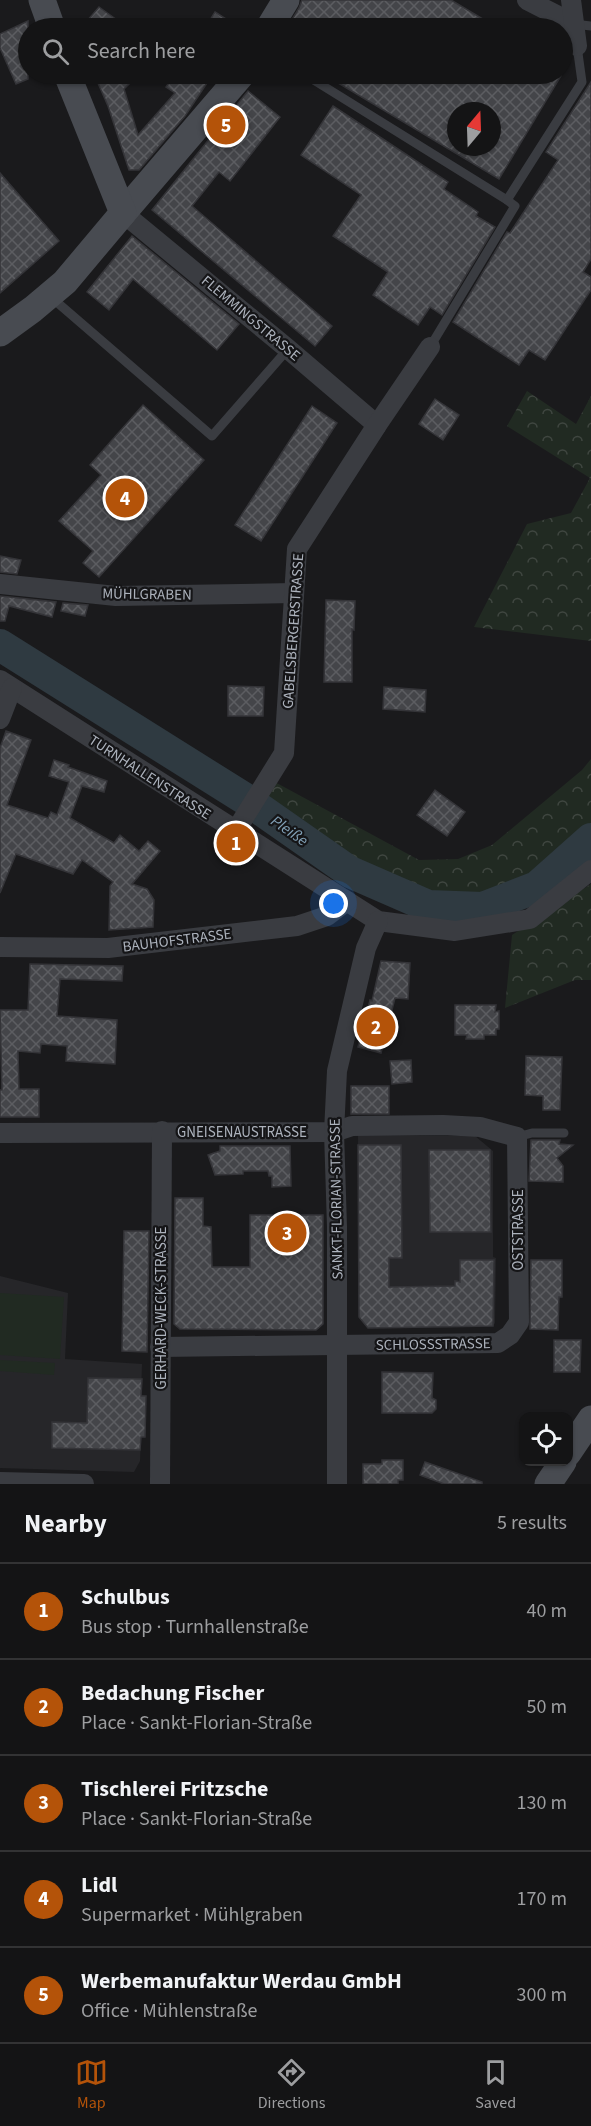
<!DOCTYPE html>
<meta charset="utf-8">
<style>
body{margin:0;font-family:"Source Sans 3",sans-serif;background:#212122;color:#f1f3f6}
.controls{position:absolute;right:18px;bottom:18px;display:grid;overflow:hidden;border-radius:12px;box-shadow:0 2px 4px #0004}
.controls button{width:54px;height:54px;display:grid;place-items:center;padding:0;border:0;border-bottom:2px solid #333334;background:#141415;color:#f1f3f6;font:30px sans-serif}
.compass{position:absolute;left:447px;top:102px;width:54px;height:54px;border-radius:50%;background:#141415;box-shadow:0 2px 4px #0004;rotate:19deg}
.you{position:absolute;left:334px;top:904px;width:21px;height:21px;margin:-15px;border:4px solid #fff;border-radius:50%;background:#1a73e8;box-shadow:0 0 0 9px #1a73e833}
.badge{display:grid;place-items:center;width:39px;height:39px;border-radius:50%;background:#b45309;color:#fff;font-size:20px;font-weight:700}
.pin{position:absolute;translate:-50% -50%;border:3px solid #fff;box-shadow:0 2px 6px #0006}
.list{margin:0;padding:0;list-style:none}
h2{display:flex;justify-content:space-between;align-items:center;height:78px;margin:0;padding:0 24px;font-size:26px}
h2 small{font-size:20px;font-weight:400;color:#9d9ea0}
.list li{display:grid;grid-template-columns:39px 1fr auto;gap:18px;align-items:center;box-sizing:border-box;height:96px;padding:0 24px;border-top:2px solid #333334}
.list b{display:block;font-size:22px;white-space:nowrap}
.list p{margin:0;font-size:20px;white-space:nowrap;color:#9d9ea0}
.list em{font-size:20px;font-style:normal;color:#9d9ea0}
.icon{flex:none;width:33px;height:33px;fill:none;stroke:currentColor;stroke-width:2;stroke-linecap:round;stroke-linejoin:round}
.map{position:relative;flex:none;width:591px;height:1484px;overflow:hidden}
.search{position:absolute;background:#141415;box-shadow:0 2px 4px #0004;left:18px;right:18px;top:18px;height:66px;display:flex;align-items:center;gap:15px;box-sizing:border-box;padding:0 21px;border-radius:33px;color:#9d9ea0;font-size:22px}
.sheet{height:558px;background:#141415}
nav{display:flex;justify-content:space-around;align-items:center;box-sizing:border-box;height:84px;border-top:2px solid #333334;background:#141415;font-size:16px;color:#9d9ea0}
nav a{display:grid;justify-items:center;gap:3px}
nav .on{color:#b45309}
.map>svg:first-child{display:block}
.built{fill:#262629}
.forest{fill:url(#forest-crowns)}
.park{fill:#212a22}
.lines{fill:none;stroke-linecap:round;stroke-linejoin:round}
.river{stroke:#2f3a41;stroke-width:32}
.building{fill:url(#building-cross-hatch);stroke:#343438;stroke-width:1.5;fill-rule:evenodd}
.lane{stroke:#3a3c41;stroke-width:9}
.street{stroke:#3a3c41;stroke-width:20}
.secondary{stroke:#484b51;stroke-width:27}
.labels{text-anchor:middle;stroke-width:4.5;stroke-linejoin:round;paint-order:stroke}
.street-label{font-size:15px;fill:#acb2bc;stroke:#151517}
.water-label{font-size:16px;font-style:italic;fill:#82a1b7;stroke:#151517}
</style>
<div class="map">
<svg width="591" height="1484" viewBox="0 0 591 1484">
<defs>
<pattern id="forest-crowns" width="20" height="18" patternUnits="userSpaceOnUse" patternTransform="scale(1.5)"><rect width="20" height="18" fill="#212a22"/><path d="M2 6a3 3 0 1 1 6 0M12 15a3 3 0 1 1 6 0" fill="none" stroke="#3f4640"/></pattern>
<pattern id="building-cross-hatch" width="8" height="8" patternUnits="userSpaceOnUse" patternTransform="scale(1.5)"><rect width="8" height="8" fill="#444549"/><path d="M0 0l8 8M0 8l8-8" fill="none" stroke="#5c5d61"/></pattern>
</defs>
<rect width="100%" height="100%" fill="#1a1a1c"/>
<g class="built">
<path d="M358 1135 475 1136 493 1151V1257L496 1258 495 1323 493 1326 368 1328 359 1317Z"/>
<path d="M0 1276 68 1293 65 1359 142 1364 141 1395 146 1396 145 1437H141L140 1461 134 1472 0 1468Z"/>
</g>
<g class="forest">
<path d="M527 391 576 424 591 396V641L474 627 527 524 571 513 590 478 507 426Z"/>
<path d="M591 759V839L537 887 483 908 428 906 350 872 250 802 273 781 419 860 458 859 492 845 582 770Z"/>
<path d="M591 884V980H575L505 1008 512 935Z"/>
</g>
<g class="park">
<path d="M0 1293 64 1297 60 1359 0 1355Z"/>
<path d="M0 1360 55 1363 54 1375 0 1371Z"/>
</g>
<g class="lines">
<path class="river" d="M0 645 250 802 350 872 428 906 483 908 537 887 591 839"/>
</g>
<g class="building">
<path d="M302 0H451L498 28H287L299 8Z"/>
<path d="M99 7 128 28H81Z"/>
<path d="M215 12 240 28H205Z"/>
<path d="M28 21V79L16 84 0 48V34Z"/>
<path d="M94 74H139L124 89 138 135 175 93 166 87 175 74H213L185 116 139 170H129L108 106Z"/>
<path d="M323 74H562L499 179ZM456 111H492V147H456Z"/>
<path d="M591 82V259L583 272 591 277V290L545 360 529 350 519 365 453 322 507 232 510 233 558 160 546 152Z"/>
<path d="M248 91 280 117 230 181 219 172 192 206 332 326 315 346 152 210Z"/>
<path d="M333 106 448 182 444 189 478 212 476 216 495 227 442 315 430 307 418 325 373 295 388 272 333 236 361 195 301 155Z"/>
<path d="M0 173 59 241 0 293Z"/>
<path d="M132 236 239 324 217 350 133 279 109 310 87 292Z"/>
<path d="M435 399 459 415 443 440 419 424Z"/>
<path d="M143 405 204 460 99 577 83 563 93 551 59 521 101 475 90 465Z"/>
<path d="M312 406 337 423 261 541 235 525Z"/>
<path d="M0 556 21 560 17 574 0 572Z"/>
<path d="M0 596 56 602 52 617 9 606 5 621H0Z"/>
<path d="M326 600 355 601 354 630 352 629V682H324Z"/>
<path d="M63 603 88 605 85 616 61 611Z"/>
<path d="M228 686 264 687 263 716H228Z"/>
<path d="M384 687 426 690 425 712 383 709Z"/>
<path d="M6 731 31 740 7 805 48 818 51 812 57 815 69 782 49 776 54 760 69 765 68 767 107 781 104 792 82 786 70 818 114 843 120 835 139 851 148 841 160 851 132 884 147 889 154 900 153 927 109 930 110 886 113 882 82 860 73 874 16 854 0 893V748Z"/>
<path d="M435 790 465 812 447 836 417 815Z"/>
<path d="M381 961 410 963 408 999 395 998 381 1053 358 1047 370 1000 372 1001Z"/>
<path d="M30 964 123 966 122 981 60 979 57 1016 117 1020 115 1064 66 1061 67 1046 41 1044 40 1053 18 1051 19 1089H39V1117H0V1090H2L0 1010H28Z"/>
<path d="M455 1005H496L495 1012 499 1011V1029H496V1035H484V1039H466L467 1035H455Z"/>
<path d="M526 1056 562 1057 560 1110H543V1096L525 1095Z"/>
<path d="M411 1060 412 1082 392 1084 390 1061Z"/>
<rect x="351" y="1086" width="38" height="28"/>
<path d="M531 1140H560L559 1144 573 1145 557 1158 563 1166V1182L529 1181Z"/>
<path d="M358 1145H401L402 1258H389V1287L455 1286V1281L460 1282V1260H494L493 1326 368 1328 359 1317Z"/>
<path d="M220 1146H290L291 1186 272 1187V1176H269L268 1171H243V1174L215 1175 208 1155 220 1151Z"/>
<path d="M429 1150H490L491 1232H430Z"/>
<path d="M175 1198H203V1226L211 1227 212 1267H250V1215H323V1324L316 1330 180 1329 174 1324Z"/>
<path d="M124 1231H149L147 1352 122 1351Z"/>
<path d="M531 1260H562V1297H559L558 1330 530 1329Z"/>
<path d="M554 1340H581L580 1372H554Z"/>
<path d="M382 1372 433 1373 432 1398 436 1400V1409L432 1413H382Z"/>
<path d="M88 1378 142 1379 141 1396H146L145 1437H141L140 1450 52 1448V1422L87 1423Z"/>
<path d="M382 1460H403V1480H398V1484H363V1464H382Z"/>
<path d="M425 1462 482 1482V1484H444L420 1475Z"/>
</g>
<g class="lines">
<g class="lane">
<path d="M574 24 591 26"/>
<path d="M304 74 507 200"/>
<path d="M52 298 212 436 288 349"/>
<path d="M430 347 515 206 507 200 582 82 577 46"/>
<path d="M517 1137 532 1133H564"/>
</g>
<g class="street">
<path d="M527 0 574 24"/>
<path d="M571 0 577 46"/>
<path d="M123 213 288 349 377 425"/>
<path d="M0 584 116 596 294 593"/>
<path d="M0 680 378 921 455 931 530 919 591 870"/>
<path d="M0 719 12 688"/>
<path d="M235 832 284 753 297 549 377 425 430 347"/>
<path d="M0 947 108 948 297 926 327 916 347 901"/>
<path d="M0 1133 334 1132 352 1126 443 1125 480 1127 517 1137 519 1322 510 1335 498 1343 160 1347"/>
<path d="M0 1482 84 1484"/>
<path d="M160 1484 162 1131"/>
<path d="M337 1484V1227L334 1132 337 1071 366 948 378 921"/>
</g>
<g class="secondary">
<path d="M42 0 52 28"/>
<path d="M269 28 286 0"/>
<path d="M123 213 242 74"/>
<path d="M0 333 33 309 65 282 123 213 67 74"/>
<path d="M568 1453 591 1419"/>
<path d="M548 1484 563 1462"/>
</g>
</g>
<g class="labels">
<g class="street-label">
<text transform="translate(251 318) rotate(40)" y="5">FLEMMINGSTRASSE</text>
<text transform="translate(147 594) rotate(1)" y="5">MÜHLGRABEN</text>
<text transform="translate(293 631) rotate(-86)" y="5">GABELSBERGERSTRASSE</text>
<text transform="translate(150 777) rotate(33)" y="5">TURNHALLENSTRASSE</text>
<text transform="translate(177 940) rotate(-7)" y="5">BAUHOFSTRASSE</text>
<text x="242" y="1137">GNEISENAUSTRASSE</text>
<text transform="translate(336 1199) rotate(-91)" y="5">SANKT-FLORIAN-STRASSE</text>
<text transform="translate(518 1230) rotate(-90)" y="5">OSTSTRASSE</text>
<text transform="translate(161 1308) rotate(-90)" y="5">GERHARD-WECK-STRASSE</text>
<text transform="translate(433 1344) rotate(-1)" y="5">SCHLOSSSTRASSE</text>
</g>
<g class="water-label">
<text transform="translate(290 830) rotate(35)" y="6">Pleiße</text>
</g>
</g>
</svg>
<div class="controls">
<button><svg class="icon" aria-label="locate" viewBox="0 0 24 24"><circle cx="12" cy="12" r="6"/><path d="M12 2v4M12 18v4M2 12h4M18 12h4"/></svg></button>
</div>
<svg class="compass" viewBox="-18 -18 36 36"><path d="M0-13l5 13h-10z" fill="#e53935"/><path d="M0 13l5-13h-10z" fill="#9d9ea0"/></svg>
<div class="you"></div>
<div class="pin badge" style="left:236px;top:843px">1</div>
<div class="pin badge" style="left:376px;top:1027px">2</div>
<div class="pin badge" style="left:287px;top:1233px">3</div>
<div class="pin badge" style="left:125px;top:498px">4</div>
<div class="pin badge" style="left:226px;top:125px">5</div>
<div class="search"><svg class="icon" aria-label="search" viewBox="0 0 24 24"><circle cx="10" cy="10" r="6"/><path d="M15 15l6 6"/></svg>Search here</div>
</div>
<section class="sheet">
<h2>Nearby<small>5 results</small></h2>
<ul class="list">
<li><span class="badge">1</span><div><b>Schulbus</b><p>Bus stop · Turnhallenstraße</p></div><em>40 m</em></li>
<li><span class="badge">2</span><div><b>Bedachung Fischer</b><p>Place · Sankt-Florian-Straße</p></div><em>50 m</em></li>
<li><span class="badge">3</span><div><b>Tischlerei Fritzsche</b><p>Place · Sankt-Florian-Straße</p></div><em>130 m</em></li>
<li><span class="badge">4</span><div><b>Lidl</b><p>Supermarket · Mühlgraben</p></div><em>170 m</em></li>
<li><span class="badge">5</span><div><b>Werbemanufaktur Werdau GmbH</b><p>Office · Mühlenstraße</p></div><em>300 m</em></li>
</ul>
</section>
<nav>
<a class="on"><svg class="icon" aria-label="map" viewBox="0 0 24 24"><path d="M3 6l6-2 6 2 6-2v14l-6 2-6-2-6 2zM9 4v14M15 6v14"/></svg>Map</a>
<a><svg class="icon" aria-label="directions" viewBox="0 0 24 24"><path d="M12 3l9 9-9 9-9-9zM9 14v-3h6M13 9l2 2-2 2"/></svg>Directions</a>
<a><svg class="icon" aria-label="saved" viewBox="0 0 24 24"><path d="M7 4h10v16l-5-4-5 4z"/></svg>Saved</a>
</nav>
